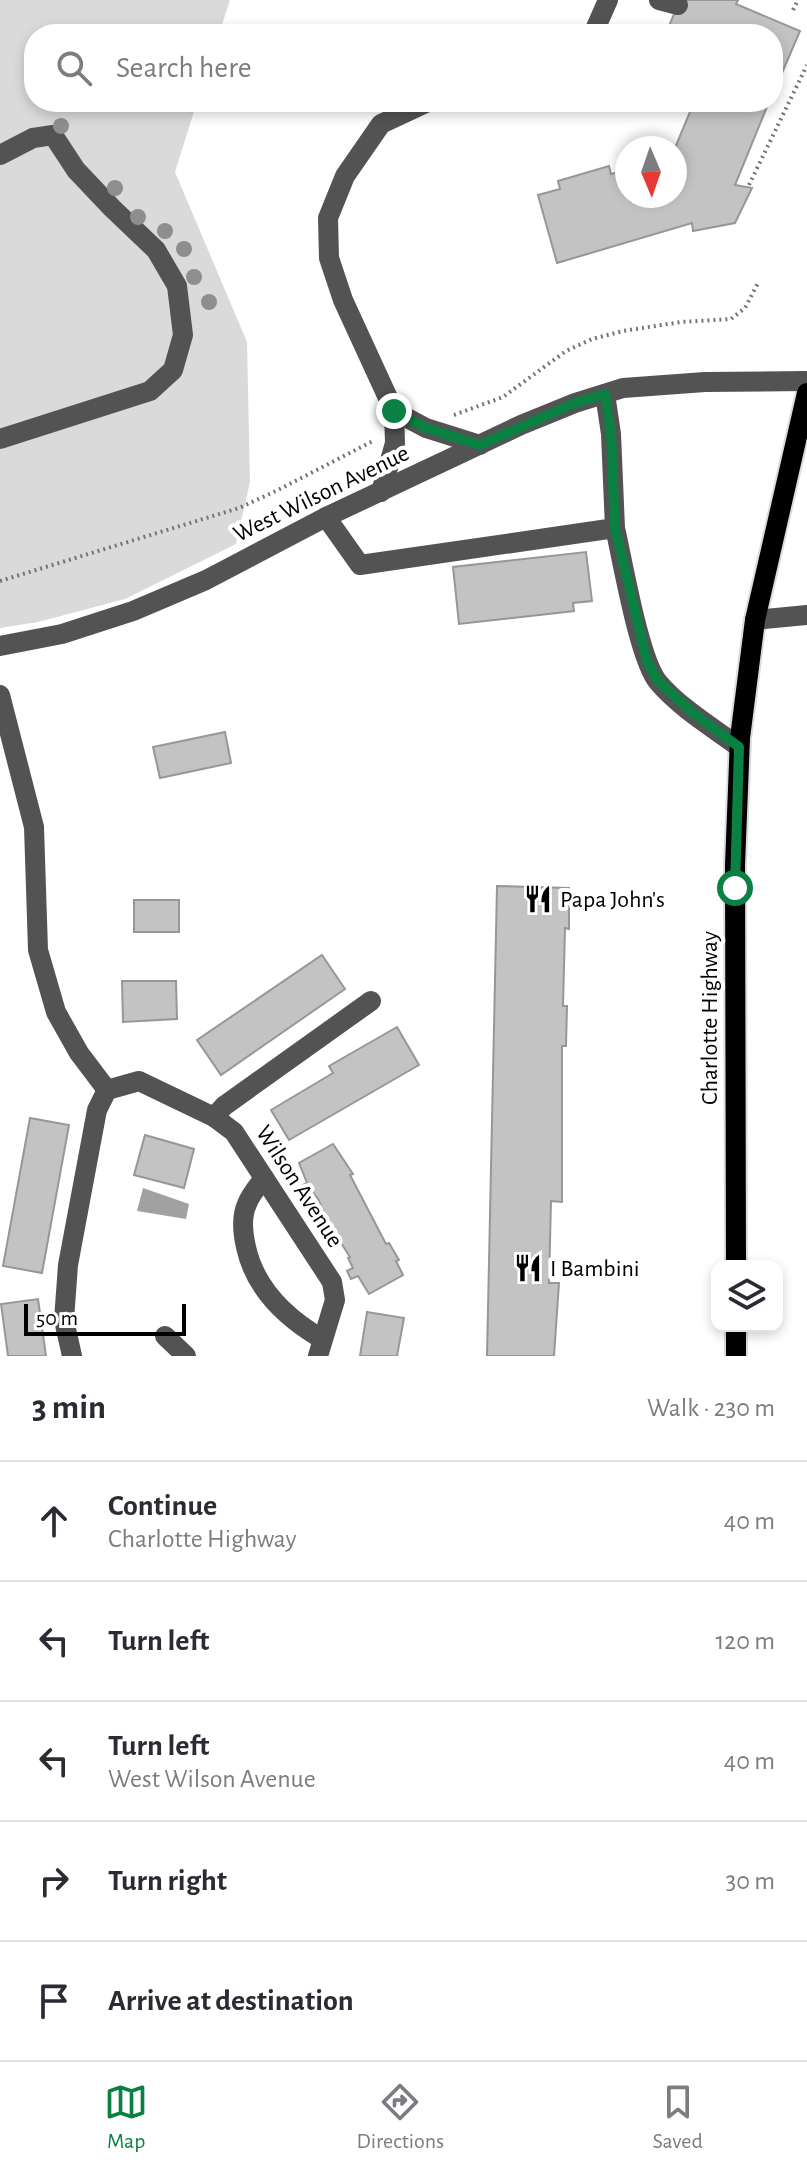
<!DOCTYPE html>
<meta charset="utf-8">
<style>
body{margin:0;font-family:"Alegreya Sans",sans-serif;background:#f7f7f7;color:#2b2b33}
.controls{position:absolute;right:24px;bottom:24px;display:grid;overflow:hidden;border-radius:16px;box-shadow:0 4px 12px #0003}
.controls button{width:72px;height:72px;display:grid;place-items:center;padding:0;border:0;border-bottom:2px solid #e1e1e2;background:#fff;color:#2b2b33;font:40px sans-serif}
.compass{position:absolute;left:615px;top:136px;width:72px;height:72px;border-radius:50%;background:#fff;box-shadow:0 4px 12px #0003;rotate:178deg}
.scale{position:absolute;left:24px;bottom:20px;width:162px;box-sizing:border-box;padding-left:8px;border:4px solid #000;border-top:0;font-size:22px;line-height:28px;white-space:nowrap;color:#000;-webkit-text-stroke:6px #fff;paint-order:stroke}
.stop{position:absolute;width:24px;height:24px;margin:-18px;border:6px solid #0b8043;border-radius:50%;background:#fff}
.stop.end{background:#0b8043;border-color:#fff;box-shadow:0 2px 8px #0008}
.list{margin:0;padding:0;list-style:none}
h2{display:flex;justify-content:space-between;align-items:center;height:104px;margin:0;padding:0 32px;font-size:34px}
h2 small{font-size:26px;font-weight:400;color:#7c7c81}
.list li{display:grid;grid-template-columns:52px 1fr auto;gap:24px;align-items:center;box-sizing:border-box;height:120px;padding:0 32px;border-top:2px solid #e1e1e2}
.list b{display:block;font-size:30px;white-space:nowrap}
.list p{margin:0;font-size:26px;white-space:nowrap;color:#7c7c81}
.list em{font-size:26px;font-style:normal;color:#7c7c81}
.icon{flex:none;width:44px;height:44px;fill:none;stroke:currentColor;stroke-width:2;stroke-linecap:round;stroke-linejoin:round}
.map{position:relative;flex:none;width:807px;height:1356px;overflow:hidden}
.search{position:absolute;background:#fff;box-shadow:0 4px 12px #0003;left:24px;right:24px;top:24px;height:88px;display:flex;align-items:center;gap:20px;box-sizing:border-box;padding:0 28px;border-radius:32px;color:#7c7c81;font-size:30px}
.sheet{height:704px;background:#fff}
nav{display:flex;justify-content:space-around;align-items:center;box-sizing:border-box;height:112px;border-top:2px solid #e1e1e2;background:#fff;font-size:22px;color:#7c7c81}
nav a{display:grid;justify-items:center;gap:4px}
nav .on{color:#0b8043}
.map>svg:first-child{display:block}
.green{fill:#dadada}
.water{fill:#a1a1a1}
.building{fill:#c3c3c3;stroke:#979797;stroke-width:2}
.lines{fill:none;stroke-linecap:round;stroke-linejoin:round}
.major-casing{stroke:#dbdbdb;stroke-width:24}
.path{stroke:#757575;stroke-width:4;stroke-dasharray:2 4;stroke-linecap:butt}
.minor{stroke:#535353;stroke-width:20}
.major{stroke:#000;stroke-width:20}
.tree{fill:#8e8e8e}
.route{stroke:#0b8043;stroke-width:10}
.labels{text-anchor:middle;stroke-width:8;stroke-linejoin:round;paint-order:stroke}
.street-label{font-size:24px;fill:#000;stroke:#fff}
.poi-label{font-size:24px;fill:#000;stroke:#fff;text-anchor:start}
</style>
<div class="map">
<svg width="807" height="1356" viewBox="0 0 807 1356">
<rect width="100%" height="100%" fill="#fff"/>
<path class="green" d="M0 0H230L219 34H34V102H197L175 172 247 342 250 482 236 544 125 599 38 622 0 628Z"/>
<path class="water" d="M143 1188 189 1204 186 1219 137 1211Z"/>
<g class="building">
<path d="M680 0H738L736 4 800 31 773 94V34H688L669 26Z"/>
<path d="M686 102H769L735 185 752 188 735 223 693 231 692 223 557 263 538 195 560 189 558 181 609 166 611 174 627 170V196H675V148L692 107Z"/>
<path d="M586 552 592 601 573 603 574 611 459 624 453 567Z"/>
<path d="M225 732 231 763 160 778 153 747Z"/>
<path d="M497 886 569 888V929L565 928 563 1006H567L566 1046H562V1202L551 1201 549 1283H559L554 1356H487Z"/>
<rect x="134" y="900" width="45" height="32"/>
<path d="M322 955 345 989 221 1075 197 1040Z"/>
<path d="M122 981H176L177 1019 123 1022Z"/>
<path d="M397 1027 419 1065 289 1140 271 1110 333 1073 329 1066Z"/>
<path d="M30 1118 69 1125 42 1273 3 1266Z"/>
<path d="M145 1135 194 1149 184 1188 134 1175Z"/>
<path d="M333 1144 353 1174 350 1175 386 1244 389 1243 399 1260 396 1261 403 1275 369 1294 358 1276 351 1279 347 1271 353 1268 348 1258 350 1257 334 1232 328 1236 324 1228 330 1225 318 1199 311 1190 305 1193 301 1186 307 1183 299 1163Z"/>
<path d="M38 1299 46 1356H8L1 1304Z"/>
<path d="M367 1312 404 1318 397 1356H360Z"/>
</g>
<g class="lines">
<defs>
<g id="major">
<path d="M736 1266 735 865 740 738 755 620 807 393"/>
<path d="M736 1326V1356"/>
</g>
</defs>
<use href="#major" class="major-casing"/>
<g class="path">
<path d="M793 10 798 0"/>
<path d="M749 185 807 65"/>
<path d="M454 415 503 397 566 351 592 339 623 331 681 322 731 319 745 308 758 283"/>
<path d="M0 581 239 508 278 490 375 440"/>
</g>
<g class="minor">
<path d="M659 0 678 5"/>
<path d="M593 34 608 0"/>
<path d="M0 155 33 138 53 135 76 170 112 208 156 250 177 286 183 335 173 370 150 391 0 439"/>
<path d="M394 411 426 428 480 445"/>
<path d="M381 492 395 443 394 411 343 300 329 258 328 218 345 176 381 124 428 102"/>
<path d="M326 517 360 565 615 528 611 434 605 394"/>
<path d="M615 528C623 562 639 659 658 682 680 708 712 727 739 747"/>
<path d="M755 620 807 615"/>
<path d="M0 646 62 634 133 611 206 580 326 517 521 425 575 403 623 388 705 382 807 381"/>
<path d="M0 695 34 827 38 950 56 1012 79 1053 107 1090"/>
<path d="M214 1117 224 1106 371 1001"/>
<path d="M264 1178C258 1186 250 1195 247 1204 241 1217 243 1234 246 1247 255 1289 286 1318 322 1339"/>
<path d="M165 1336 186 1356"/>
<path d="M72 1356 64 1320 68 1265 97 1110 107 1090 139 1081 214 1117 234 1132 332 1282 335 1300 318 1356"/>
</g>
<use href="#major" class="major"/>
</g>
<g class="tree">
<circle cx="61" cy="126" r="8"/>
<circle cx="115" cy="188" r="8"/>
<circle cx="138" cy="217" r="8"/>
<circle cx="165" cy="231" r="8"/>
<circle cx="184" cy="249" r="8"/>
<circle cx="194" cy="277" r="8"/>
<circle cx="209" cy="302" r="8"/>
</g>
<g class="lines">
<path class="route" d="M394 411 426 428 480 445 575 403 605 394 611 434 615 528 647 661 658 681 693 713 739 747 735 888"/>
</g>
<defs>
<symbol id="restaurant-bare" viewBox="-9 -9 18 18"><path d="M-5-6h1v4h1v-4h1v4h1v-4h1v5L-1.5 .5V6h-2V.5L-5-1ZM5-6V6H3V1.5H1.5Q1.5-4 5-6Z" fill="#000" stroke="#fff" stroke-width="2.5" paint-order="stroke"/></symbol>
</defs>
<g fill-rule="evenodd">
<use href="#restaurant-bare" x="518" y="879" width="40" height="40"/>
<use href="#restaurant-bare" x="508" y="1248" width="40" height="40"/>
</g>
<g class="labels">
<g class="street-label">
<text transform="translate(321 493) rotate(-26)" y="8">West Wilson Avenue</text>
<text transform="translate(709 1018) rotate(-90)" y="8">Charlotte Highway</text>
<text transform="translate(300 1186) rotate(57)" y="8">Wilson Avenue</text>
</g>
<g class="poi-label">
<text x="560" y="907">Papa John's</text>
<text x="550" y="1276">I Bambini</text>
</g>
</g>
</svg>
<div class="controls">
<button><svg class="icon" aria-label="layers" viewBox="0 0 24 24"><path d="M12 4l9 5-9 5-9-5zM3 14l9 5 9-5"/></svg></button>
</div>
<svg class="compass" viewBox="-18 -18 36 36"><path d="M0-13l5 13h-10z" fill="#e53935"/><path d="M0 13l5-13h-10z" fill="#7c7c81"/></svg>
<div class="scale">50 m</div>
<div class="stop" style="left:735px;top:888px"></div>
<div class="stop end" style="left:394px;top:411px"></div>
<div class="search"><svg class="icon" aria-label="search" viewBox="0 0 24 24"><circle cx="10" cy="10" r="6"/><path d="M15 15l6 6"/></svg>Search here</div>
</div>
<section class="sheet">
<h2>3 min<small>Walk · 230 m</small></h2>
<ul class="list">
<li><svg class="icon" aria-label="ahead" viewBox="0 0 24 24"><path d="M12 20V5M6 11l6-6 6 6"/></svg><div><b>Continue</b><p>Charlotte Highway</p></div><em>40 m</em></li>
<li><svg class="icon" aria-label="left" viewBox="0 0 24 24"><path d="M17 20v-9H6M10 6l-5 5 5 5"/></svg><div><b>Turn left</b></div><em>120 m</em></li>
<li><svg class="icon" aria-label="left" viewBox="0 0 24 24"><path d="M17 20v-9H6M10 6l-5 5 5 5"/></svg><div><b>Turn left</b><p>West Wilson Avenue</p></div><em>40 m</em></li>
<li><svg class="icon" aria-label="right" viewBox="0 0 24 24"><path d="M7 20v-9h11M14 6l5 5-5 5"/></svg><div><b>Turn right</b></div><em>30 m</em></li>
<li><svg class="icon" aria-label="arrive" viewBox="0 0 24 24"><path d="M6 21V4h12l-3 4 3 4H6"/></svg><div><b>Arrive at destination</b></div></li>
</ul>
</section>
<nav>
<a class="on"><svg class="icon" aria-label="map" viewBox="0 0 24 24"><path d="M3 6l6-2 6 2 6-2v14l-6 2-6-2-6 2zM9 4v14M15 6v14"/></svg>Map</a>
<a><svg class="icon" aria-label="directions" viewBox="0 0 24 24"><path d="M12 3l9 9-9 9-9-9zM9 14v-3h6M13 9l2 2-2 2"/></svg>Directions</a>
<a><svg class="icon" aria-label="saved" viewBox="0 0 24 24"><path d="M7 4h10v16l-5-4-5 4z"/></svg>Saved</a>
</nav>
